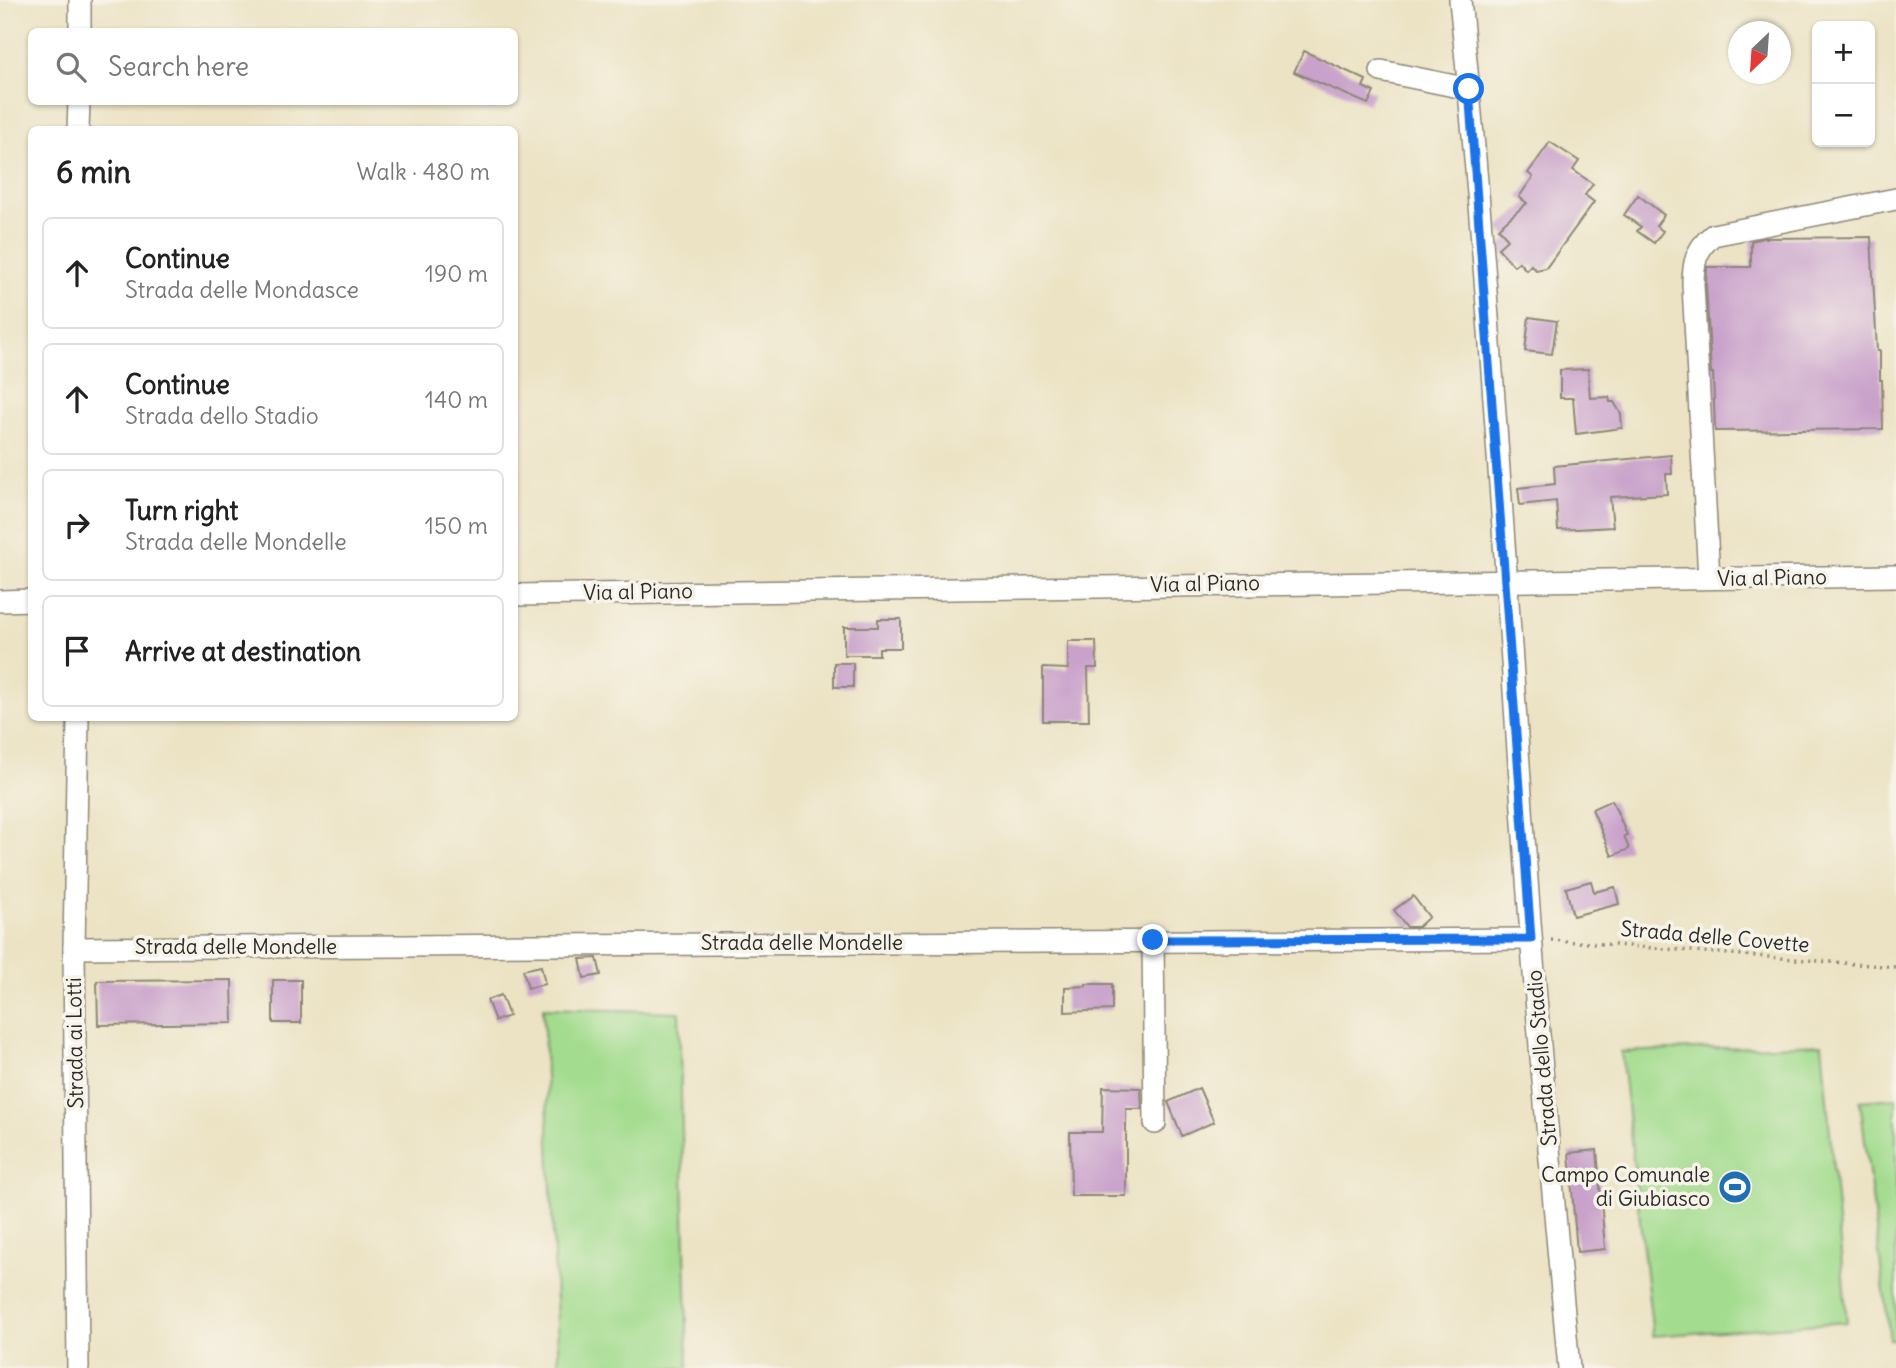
<!DOCTYPE html>
<meta charset="utf-8">
<style>
body{margin:0;font-family:Delius,sans-serif;background:#f6f6f6;color:#222}
.controls{position:absolute;right:21px;top:21px;display:grid;overflow:hidden;border-radius:10px;box-shadow:0 2px 5px #0004}
.controls button{width:63px;height:63px;display:grid;place-items:center;padding:0;border:0;border-bottom:2px solid #e0e0e0;background:#fff;color:#222;font:35px sans-serif}
.compass{position:absolute;left:1728px;top:21px;width:63px;height:63px;border-radius:50%;background:#fff;box-shadow:0 2px 5px #0004;rotate:205deg}
.stop{position:absolute;width:21px;height:21px;margin:-16px;border:5px solid #1a73e8;border-radius:50%;background:#fff}
.stop.end{background:#1a73e8;border-color:#fff;box-shadow:0 2px 7px #0008}
.list{margin:0;padding:0;list-style:none}
h2{display:flex;justify-content:space-between;align-items:center;height:91px;margin:0;padding:0 28px;font-size:30px}
h2 small{font-size:23px;font-weight:400;color:#767676}
.list li{display:grid;grid-template-columns:46px 1fr auto;gap:21px;align-items:center;box-sizing:border-box;height:112px;margin:0 14px 14px;padding:0 14px;border:2px solid #e0e0e0;border-radius:10px}
.list b{display:block;font-size:26px;white-space:nowrap}
.list p{margin:0;font-size:23px;white-space:nowrap;color:#767676}
.list em{font-size:23px;font-style:normal;color:#767676}
.icon{flex:none;width:38px;height:38px;fill:none;stroke:currentColor;stroke-width:2;stroke-linecap:round;stroke-linejoin:round}
.map{position:relative;flex:none;width:1896px;height:1368px;overflow:hidden}
.search{position:absolute;background:#fff;box-shadow:0 2px 5px #0004;left:28px;top:28px;width:490px;height:77px;display:flex;align-items:center;gap:18px;box-sizing:border-box;padding:0 24px;border-radius:10px;color:#767676;font-size:26px}
.panel{position:absolute;background:#fff;box-shadow:0 2px 5px #0004;left:28px;top:126px;width:490px;height:595px;border-radius:10px}
.map>svg:first-child{display:block}
.green{fill:#a3dc8e;stroke:#67845c;stroke-width:2}
.building{fill:#c9a2cb}
.lines{fill:none;stroke-linecap:round;stroke-linejoin:round}
.minor-casing{stroke:#8c8778;stroke-width:24}
.path{stroke:#8c8778;stroke-width:3.5;stroke-dasharray:2 5;stroke-linecap:butt}
.minor{stroke:#fff;stroke-width:21}
.route{stroke:#1a73e8;stroke-width:9}
.labels{text-anchor:middle;stroke-width:7;stroke-linejoin:round;paint-order:stroke}
.street-label{font-size:21px;fill:#2b2b2b;stroke:#f7f3e8}
.poi-label{font-size:21px;fill:#2b2b2b;stroke:#f7f3e8;text-anchor:end}
</style>
<div class="map">
<svg width="1896" height="1368" viewBox="0 0 1896 1368">
<rect width="100%" height="100%" fill="#f7f3e8"/>
<filter id="ink" filterUnits="userSpaceOnUse"><feTurbulence type="fractalNoise" baseFrequency=".0143" numOctaves="2"/><feDisplacementMap in="SourceGraphic" scale="14" xChannelSelector="R" yChannelSelector="G"/><feConvolveMatrix kernelMatrix="1 2 1 2 8 2 1 2 1" color-interpolation-filters="sRGB"/></filter>
<filter id="wash" filterUnits="userSpaceOnUse"><feTurbulence type="fractalNoise" baseFrequency=".00686" numOctaves="4" result="noise"/><feDisplacementMap in="SourceGraphic" scale="28" xChannelSelector="R" yChannelSelector="G"/><feGaussianBlur stdDeviation="1.57" result="paint"/><feColorMatrix in="noise" values="0 0 0 0 0 0 0 0 0 0 0 0 0 0 0 0 0 1.4 0 .05"/><feComposite in="paint" operator="in"/></filter>
<g filter="url(#wash)">
<rect width="100%" height="100%" fill="#ece3c4"/>
<g class="green">
<path d="M543 1008 679 1012 688 1368H559Z"/>
<path d="M1822 1044 1847 1322 1653 1336 1621 1052Z"/>
<path d="M1896 1098V1340H1890L1860 1101Z"/>
</g>
<g id="blocks">
<g class="building">
<path d="M1304 51 1366 80 1363 87 1374 92 1368 104 1294 72Z"/>
<path d="M1550 142 1579 161 1573 170 1593 184 1585 195 1594 202 1546 268 1536 270 1531 265 1526 270 1519 262 1514 266 1498 248 1508 239 1498 228 1527 203 1519 197 1533 177 1528 173Z"/>
<path d="M1638 195 1664 215 1656 226 1663 231 1654 243 1637 231 1641 227 1624 215Z"/>
<path d="M1871 237 1877 351H1880V380H1882L1883 429 1715 431 1713 373H1711L1706 285 1707 267H1751V241L1763 238Z"/>
<path d="M1529 317 1557 321 1552 354 1525 351Z"/>
<path d="M1588 369 1590 398 1609 397 1610 402H1614L1621 414 1622 428 1576 434 1573 398H1560V370Z"/>
<path d="M1671 455 1672 474H1666L1667 494 1610 497 1613 527 1558 530 1556 501 1520 505 1518 488 1555 484 1554 466Z"/>
<path d="M878 619H901V648H879V655H844V627H878Z"/>
<path d="M1068 641H1096L1097 668H1088L1089 721H1043V668L1068 669Z"/>
<rect x="834" y="663" width="19" height="24"/>
<path d="M1612 800 1627 835 1624 836 1629 849 1612 856 1592 809Z"/>
<path d="M1591 881 1594 892 1615 887 1619 904 1573 916 1566 888Z"/>
<path d="M1413 896 1429 917 1418 927H1407L1394 910Z"/>
<path d="M597 958 601 975 584 978 580 959Z"/>
<path d="M541 966 545 984 528 988 523 970Z"/>
<path d="M232 980 233 1023 98 1025 97 981Z"/>
<rect x="273" y="980" width="28" height="43"/>
<path d="M1086 984H1112V1010L1065 1012V987L1086 986Z"/>
<path d="M501 995 509 1016 495 1021 487 1000Z"/>
<path d="M1103 1087 1141 1088 1142 1109H1126V1196H1071L1070 1132H1102Z"/>
<path d="M1199 1088 1214 1122 1182 1136 1168 1102Z"/>
<path d="M1597 1150 1605 1249 1577 1252 1569 1153Z"/>
</g>
</g>
</g>
<g filter="url(#ink)">
<use href="#blocks" fill-opacity="0" stroke="#8c8778" stroke-width="2"/>
<g class="lines">
<defs>
<g id="minor">
<path d="M1460 0C1492 311 1508 624 1531 935 1542 1080 1556 1224 1569 1368"/>
<path d="M80 32V0"/>
<path d="M1381 71 1469 89"/>
<path d="M78 130 79 102"/>
<path d="M1709 578 1693 285C1693 263 1696 249 1713 235L1896 199"/>
<path d="M514 595 1896 576"/>
<path d="M0 601 32 600"/>
<path d="M1153 941 1155 1123"/>
<path d="M74 948 1531 939"/>
<path d="M78 1368 74 948 78 718"/>
</g>
</defs>
<use href="#minor" class="minor-casing"/>
<path class="path" d="M1551 940 1896 967"/>
<use href="#minor" class="minor"/>
</g>
</g>
<g class="lines" filter="url(#ink)">
<path class="route" d="M1153 940 1531 939 1469 89"/>
</g>
<defs>
<symbol id="stadium-disc" viewBox="-11 -11 22 22"><circle r="9.5" fill="#1f6fb2" stroke="#f7f3e8"/><path d="M0-5a6.5 5 0 1 0 0 10a6.5 5 0 1 0 0-10ZM-3.5-1.8h7v3.6h-7Z" fill="#fff"/></symbol>
</defs>
<g fill-rule="evenodd">
<use href="#stadium-disc" x="1716" y="1168" width="38" height="38"/>
</g>
<g class="labels">
<g class="street-label">
<text transform="translate(1772 578) rotate(-1)" y="7">Via al Piano</text>
<text transform="translate(1205 584) rotate(-1)" y="7">Via al Piano</text>
<text transform="translate(638 592) rotate(-1)" y="7">Via al Piano</text>
<text transform="translate(1715 937) rotate(5)" y="7">Strada delle Covette</text>
<text x="802" y="950">Strada delle Mondelle</text>
<text x="236" y="954">Strada delle Mondelle</text>
<text transform="translate(75 1043) rotate(-91)" y="7">Strada ai Lotti</text>
<text transform="translate(1542 1058) rotate(-95)" y="7">Strada dello Stadio</text>
</g>
<g class="poi-label">
<text x="1710" y="1182">Campo Comunale<tspan x="1710" dy="24">di Giubiasco</tspan></text>
</g>
</g>
</svg>
<div class="controls">
<button>+</button>
<button>−</button>
</div>
<svg class="compass" viewBox="-18 -18 36 36"><path d="M0-13l5 13h-10z" fill="#e53935"/><path d="M0 13l5-13h-10z" fill="#767676"/></svg>
<div class="stop" style="left:1469px;top:89px"></div>
<div class="stop end" style="left:1153px;top:940px"></div>
<div class="search"><svg class="icon" aria-label="search" viewBox="0 0 24 24"><circle cx="10" cy="10" r="6"/><path d="M15 15l6 6"/></svg>Search here</div>
<section class="panel">
<h2>6 min<small>Walk · 480 m</small></h2>
<ul class="list">
<li><svg class="icon" aria-label="ahead" viewBox="0 0 24 24"><path d="M12 20V5M6 11l6-6 6 6"/></svg><div><b>Continue</b><p>Strada delle Mondasce</p></div><em>190 m</em></li>
<li><svg class="icon" aria-label="ahead" viewBox="0 0 24 24"><path d="M12 20V5M6 11l6-6 6 6"/></svg><div><b>Continue</b><p>Strada dello Stadio</p></div><em>140 m</em></li>
<li><svg class="icon" aria-label="right" viewBox="0 0 24 24"><path d="M7 20v-9h11M14 6l5 5-5 5"/></svg><div><b>Turn right</b><p>Strada delle Mondelle</p></div><em>150 m</em></li>
<li><svg class="icon" aria-label="arrive" viewBox="0 0 24 24"><path d="M6 21V4h12l-3 4 3 4H6"/></svg><div><b>Arrive at destination</b></div></li>
</ul>
</section>
</div>
